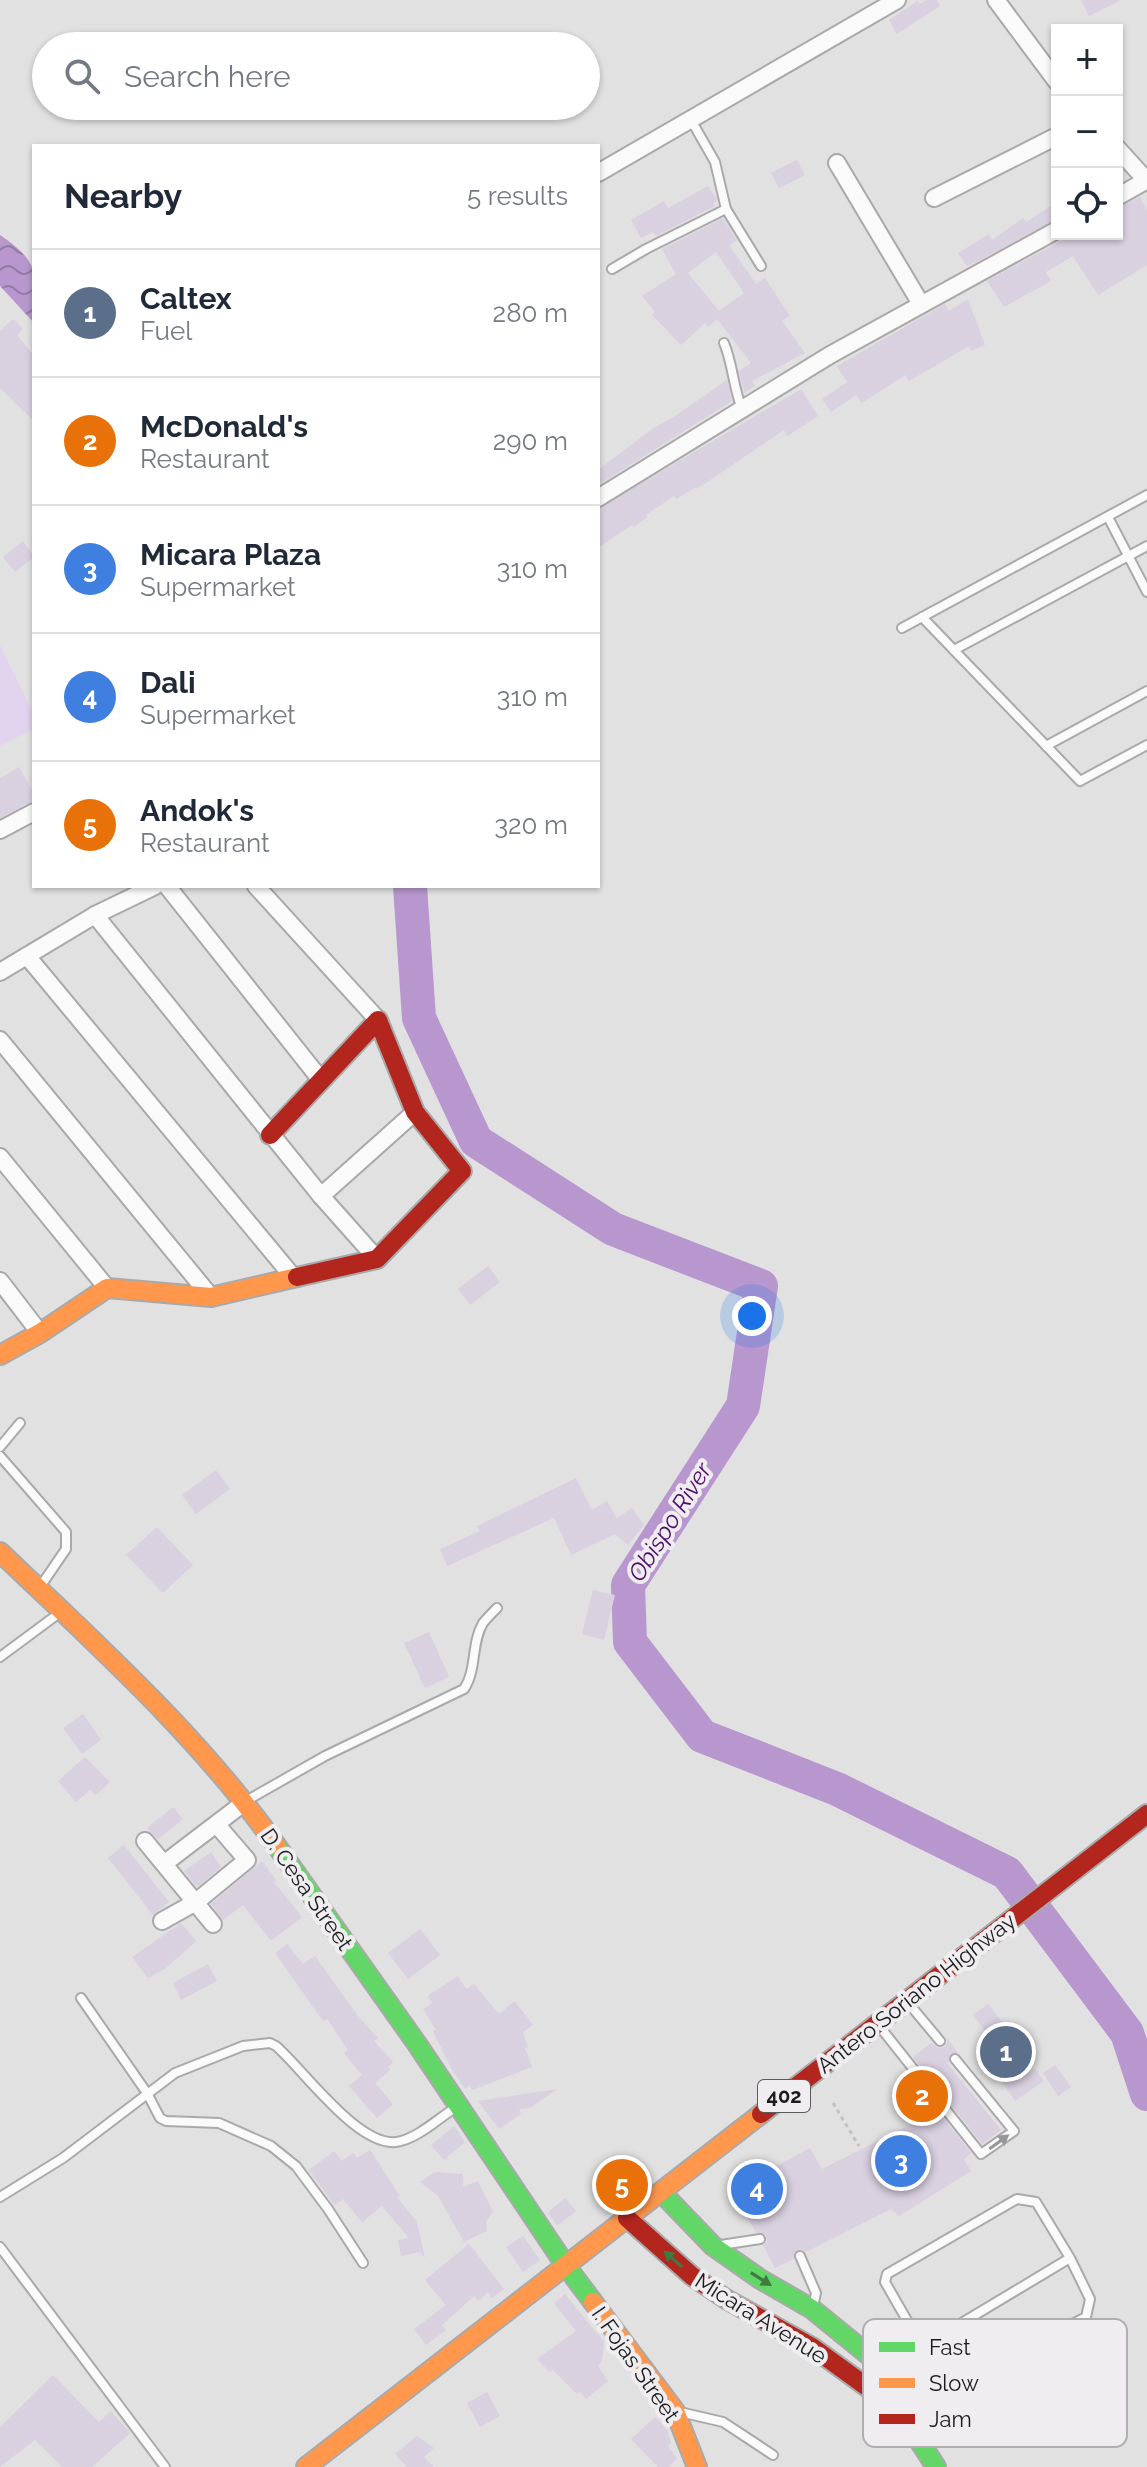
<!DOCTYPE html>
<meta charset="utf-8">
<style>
body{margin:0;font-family:Raleway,sans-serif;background:#f6f6f7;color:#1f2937}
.controls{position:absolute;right:24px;top:24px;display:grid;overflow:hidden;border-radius:0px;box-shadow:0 2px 6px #0004}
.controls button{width:72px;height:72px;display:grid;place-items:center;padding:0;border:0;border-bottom:2px solid #e0e1e3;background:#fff;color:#1f2937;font:40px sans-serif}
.you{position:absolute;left:752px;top:1316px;width:28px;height:28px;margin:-20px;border:6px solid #fff;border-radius:50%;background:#1a73e8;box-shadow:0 0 0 12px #1a73e833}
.badge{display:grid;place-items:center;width:52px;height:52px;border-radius:50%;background:#1a73e8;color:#fff;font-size:26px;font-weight:700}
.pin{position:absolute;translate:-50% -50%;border:4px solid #fff;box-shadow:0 2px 8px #0006}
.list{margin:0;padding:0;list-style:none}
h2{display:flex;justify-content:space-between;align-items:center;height:104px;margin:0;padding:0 32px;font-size:34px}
h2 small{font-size:26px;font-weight:400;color:#747a83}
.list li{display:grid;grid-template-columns:52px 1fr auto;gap:24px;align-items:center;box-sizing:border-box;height:128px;padding:0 32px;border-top:2px solid #e0e1e3}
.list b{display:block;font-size:30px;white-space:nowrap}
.list p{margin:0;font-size:26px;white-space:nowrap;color:#747a83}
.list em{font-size:26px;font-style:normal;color:#747a83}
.icon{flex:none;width:44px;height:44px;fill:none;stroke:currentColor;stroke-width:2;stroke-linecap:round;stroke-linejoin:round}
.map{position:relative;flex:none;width:1147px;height:2467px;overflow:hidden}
.search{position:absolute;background:#fff;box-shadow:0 2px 6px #0004;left:32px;top:32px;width:568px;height:88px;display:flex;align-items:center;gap:20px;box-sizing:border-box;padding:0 28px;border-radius:44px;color:#747a83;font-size:30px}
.panel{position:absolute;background:#fff;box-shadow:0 2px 6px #0004;left:32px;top:144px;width:568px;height:744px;border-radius:0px}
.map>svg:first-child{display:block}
.garden{fill:#e2d3ee}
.water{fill:url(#water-waves)}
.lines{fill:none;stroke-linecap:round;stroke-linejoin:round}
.river{stroke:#b797ce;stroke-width:34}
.building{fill:#d9d0e0;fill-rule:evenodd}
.lane-casing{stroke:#aaa9aa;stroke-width:12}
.street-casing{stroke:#aaa9aa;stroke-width:20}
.fast-casing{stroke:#aaa9aa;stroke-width:22}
.slow-casing{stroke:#aaa9aa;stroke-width:22}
.jam-casing{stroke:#aaa9aa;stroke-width:22}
.path{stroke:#c2c1c2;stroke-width:3;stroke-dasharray:4 4;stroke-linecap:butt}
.lane{stroke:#fbfafb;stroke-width:8}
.street{stroke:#fbfafb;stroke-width:16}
.fast{stroke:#63d668;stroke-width:18}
.slow{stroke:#ff974d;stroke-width:18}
.jam{stroke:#b3261e;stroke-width:18}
.oneway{fill:#979697}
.oneway2{fill:#407942}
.labels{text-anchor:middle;stroke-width:8;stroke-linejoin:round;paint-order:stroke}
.shield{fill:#efedf0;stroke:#5b5b5c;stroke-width:2}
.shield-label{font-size:20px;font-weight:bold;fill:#1c1c1d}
.street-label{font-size:22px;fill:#1c1c1d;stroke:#efedf0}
.water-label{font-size:24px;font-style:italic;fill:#4d0c6e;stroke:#efedf0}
.key{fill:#efedf0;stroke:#b0aeb1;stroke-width:2}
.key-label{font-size:22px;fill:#1c1c1d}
</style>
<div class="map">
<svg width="1147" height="2467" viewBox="0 0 1147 2467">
<defs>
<pattern id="water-waves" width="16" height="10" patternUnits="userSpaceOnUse" patternTransform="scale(2)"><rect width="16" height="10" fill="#b797ce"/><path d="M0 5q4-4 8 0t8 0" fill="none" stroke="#947aa7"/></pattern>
</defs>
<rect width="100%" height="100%" fill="#e2e1e2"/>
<path class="garden" d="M0 645 34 715V729L0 746Z"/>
<path class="water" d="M0 235C44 265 34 274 34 323L0 286Z"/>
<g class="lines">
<path class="river" d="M410 886 419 1018 476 1141 613 1229 761 1286 743 1406 628 1585 630 1642 702 1736 837 1789 1007 1873 1127 2033 1147 2094"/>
</g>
<g class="building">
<path d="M927 0H937L940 6 897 34 889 20 918 1 920 4Z"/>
<path d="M1081 0H1121L1089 16Z"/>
<path d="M797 160 805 175 779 188 771 173Z"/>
<path d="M708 186 716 198 717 201 713 203 715 206 656 236 653 232 641 238 631 220 664 201 668 208Z"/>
<path d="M1140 197 1147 211V265L1098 295 1073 256 1046 272 1051 281 1004 307 987 281 1062 240 1067 234H1117V208Z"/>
<path d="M1057 202V219L976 262 967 266 958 253 989 234 992 240 1023 218 1026 222Z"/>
<path d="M723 218 737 240 729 245 756 284 765 278 790 316 782 321 805 353 752 381 755 386 744 393 739 371 751 363 717 319 708 327 705 323 681 345 652 315 655 312 642 296 676 274 662 249ZM716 252 744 293 719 311 688 273Z"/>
<path d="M968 299 985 345 971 351 969 346 909 381 905 375 862 403 856 395 831 412 822 399 847 382 837 366 945 304 949 311Z"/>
<path d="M13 319 23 329 17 335 34 356V421L0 388V331Z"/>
<path d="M727 380 732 401 598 485V470L652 429 675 416Z"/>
<path d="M801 389 818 416 787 436 784 430 697 489 696 487 676 499 674 496 646 515 647 517 634 527 632 525 598 548V509Z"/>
<path d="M23 541 34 557 15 572 3 557Z"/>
<path d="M19 767 34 794V800L0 818V778Z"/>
<path d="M488 1266 500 1282 470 1305 458 1289Z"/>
<path d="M216 1470 230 1489 196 1514 182 1495Z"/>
<path d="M576 1478 592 1510 607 1501 617 1518 632 1508 644 1525 628 1545 615 1534 571 1555 554 1518 447 1566 440 1549 480 1531 477 1526Z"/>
<path d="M157 1527 193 1565 163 1593 126 1555Z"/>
<path d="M593 1590 615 1595 604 1640 582 1634Z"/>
<path d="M429 1632 449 1677 425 1688 404 1643Z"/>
<path d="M83 1714 101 1740 82 1754 63 1728Z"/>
<path d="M85 1757 110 1782 96 1795 90 1790 76 1802 58 1781Z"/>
<path d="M173 1807 183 1819 158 1839 147 1828Z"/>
<path d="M124 1845 169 1902 153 1915 108 1858Z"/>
<path d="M211 1852 221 1867 197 1887 184 1871Z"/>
<path d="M262 1861 276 1880 274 1882 302 1917 271 1941 243 1905 223 1920 211 1904Z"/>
<path d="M181 1923 196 1941 166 1968 148 1978 132 1957Z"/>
<path d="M420 1929 440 1955 408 1979 388 1953Z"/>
<path d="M287 1944 303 1964 315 1956 358 2016 378 2038 374 2041 393 2062 388 2067 390 2070 375 2083 393 2104 377 2118 349 2086 362 2075 344 2053 348 2050 327 2019 323 2021 275 1953Z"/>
<path d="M208 1964 217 1981 181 2000 173 1983Z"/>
<path d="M458 1976 466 1989 474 1984 499 2014 514 2001 524 2013 533 2025 523 2032 528 2047 525 2048 532 2067 472 2090 469 2085 465 2089 451 2068 433 2031 436 2030 423 2009 432 2003 427 1996Z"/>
<path d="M988 2004 1011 2034 995 2044 973 2015Z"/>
<path d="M946 2037 958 2053 950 2054 948 2064 1001 2130 982 2144 913 2057 931 2043 938 2048 944 2047 947 2043Z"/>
<path d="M1013 2064 1022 2077 1035 2069 1044 2081 1015 2101 997 2075Z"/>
<path d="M1055 2065 1071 2087 1058 2096 1043 2073Z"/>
<path d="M557 2089 530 2108 519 2109 521 2114 499 2129 478 2101Z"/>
<path d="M938 2111 971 2153 964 2159 971 2171 899 2216 891 2209 806 2252 802 2249 797 2250 794 2259 775 2268 763 2245 767 2241 766 2235 756 2233 732 2190 810 2148 822 2169Z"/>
<path d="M454 2126 465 2142 444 2160 431 2145Z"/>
<path d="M370 2150 400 2196 397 2197 417 2222 425 2258 420 2252 401 2256 398 2240 409 2238 382 2206 362 2222 343 2199 334 2205 309 2170 334 2151 342 2161 353 2153 357 2158Z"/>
<path d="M435 2172 463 2174V2187L478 2181 493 2212 486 2221 487 2231 464 2242 438 2196 420 2182Z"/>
<path d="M565 2198 576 2211 557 2226 548 2212Z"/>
<path d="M523 2236 540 2260 523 2272 506 2247Z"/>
<path d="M469 2244 504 2289 492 2298 488 2292 478 2301 474 2296 442 2325 446 2330 426 2345 414 2329 446 2305 425 2280Z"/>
<path d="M565 2294 604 2342 602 2361 598 2366 608 2381 586 2399 580 2392 577 2394 553 2370 550 2372 537 2359 576 2331 554 2303Z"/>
<path d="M53 2375 99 2422 111 2411 130 2433 92 2467H62L35 2440 0 2467V2427Z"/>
<path d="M487 2392 500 2416 480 2427 467 2403Z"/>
<path d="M655 2417 667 2430 671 2443 668 2446 677 2458 669 2467H658L631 2439Z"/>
<path d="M417 2436 434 2448 424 2457 434 2467H407L395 2454Z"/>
</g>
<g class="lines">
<defs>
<g id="lane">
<path d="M691 120 715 162 726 209 761 266"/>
<path d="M612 269 646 249 726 209"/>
<path d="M724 343C733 364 733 387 742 409"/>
<path d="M1108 517 1147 592"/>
<path d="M922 617 1080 781 1147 745"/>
<path d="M902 628 1147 495"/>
<path d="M954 650 1147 546"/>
<path d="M1046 746 1147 691"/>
<path d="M0 1447 20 1423"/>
<path d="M0 1456 66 1532V1549L40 1587"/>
<path d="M0 1657 58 1614"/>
<path d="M246 1801 325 1756 464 1689C477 1670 471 1643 483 1623 487 1618 493 1612 497 1608"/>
<path d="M81 1998 147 2093 160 2118 166 2121 219 2123 271 2146 296 2166 328 2209 363 2263"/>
<path d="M910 2005 940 2041"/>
<path d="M880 2027 981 2154 1014 2131 955 2059"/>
<path d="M0 2197 63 2158 175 2073 243 2046 270 2043 276 2046C304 2070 362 2153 401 2141 420 2136 439 2118 455 2108"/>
<path d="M721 2245 760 2239"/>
<path d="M0 2247 165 2467"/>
<path d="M800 2256 816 2293 813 2307"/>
<path d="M903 2409 1086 2317 1090 2299 1070 2258 1036 2202 1017 2199 887 2274 885 2282 916 2336 935 2339 1070 2258"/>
<path d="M680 2412 723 2422 773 2455"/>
</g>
<g id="street">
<path d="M996 0 1057 82"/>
<path d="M1117 148 1147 181"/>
<path d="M837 163 921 304"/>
<path d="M598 173 897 0"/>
<path d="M1117 197 1147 180"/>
<path d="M934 198 1057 136"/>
<path d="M598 498 830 355 1057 230"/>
<path d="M0 830 34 812"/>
<path d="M167 886 321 1080"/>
<path d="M256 886 378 1020"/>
<path d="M95 915 321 1196"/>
<path d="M27 956 294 1278"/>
<path d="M0 972 95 915 155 886"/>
<path d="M0 1040 211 1297"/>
<path d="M0 1157 107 1288"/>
<path d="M377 1259 321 1196 415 1112"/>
<path d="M0 1281 40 1333"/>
<path d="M145 1841 213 1924"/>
<path d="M165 1863 245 1802"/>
<path d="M162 1921 196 1902 247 1860 217 1825"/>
</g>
<g id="fast">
<path d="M276 1845 417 2044 566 2266 593 2302"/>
<path d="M661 2192 713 2246 760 2279 812 2309 893 2375 900 2411 936 2467"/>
</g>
<g id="slow">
<path d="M0 1355 40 1333 107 1288 211 1297 297 1277"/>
<path d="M0 1552C97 1645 198 1735 276 1845"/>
<path d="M593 2302 675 2411 697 2467"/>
<path d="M306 2467 761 2114"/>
</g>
<g id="jam">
<path d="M270 1135 378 1020 415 1112 462 1171 377 1259 297 1277"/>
<path d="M761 2114 1147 1814"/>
<path d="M627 2218 692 2276 726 2299 812 2347 900 2411"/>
</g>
</defs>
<use href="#lane" class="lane-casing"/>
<use href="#street" class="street-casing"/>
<use href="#fast" class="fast-casing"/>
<use href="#slow" class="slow-casing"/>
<use href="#jam" class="jam-casing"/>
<path class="path" d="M833 2103 859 2146"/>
<use href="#lane" class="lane"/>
<use href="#street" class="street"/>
<use href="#fast" class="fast"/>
<use href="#slow" class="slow"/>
<use href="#jam" class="jam"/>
</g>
<defs><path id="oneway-solid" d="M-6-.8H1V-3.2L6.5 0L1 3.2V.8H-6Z" transform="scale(2)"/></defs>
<use class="oneway" href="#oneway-solid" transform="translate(999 2142) rotate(-36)"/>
<g class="oneway2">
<use href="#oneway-solid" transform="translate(673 2259) rotate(-139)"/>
<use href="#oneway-solid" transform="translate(761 2279) rotate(32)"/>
</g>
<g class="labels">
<rect class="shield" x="758" y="2080" width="52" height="32" rx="6"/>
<g class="shield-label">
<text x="784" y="2103">402</text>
</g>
<g class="street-label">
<text transform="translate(307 1889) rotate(55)" y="8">D. Cesa Street</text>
<text transform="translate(916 1993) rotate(-38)" y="8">Antero Soriano Highway</text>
<text transform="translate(761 2318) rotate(32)" y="8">Micara Avenue</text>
<text transform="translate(636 2364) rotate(55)" y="8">I. Fojas Street</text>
</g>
<g class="water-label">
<text transform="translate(670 1522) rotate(-58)" y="8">Obispo River</text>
</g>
</g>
<rect x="863" y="2319" width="264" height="128" rx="12" class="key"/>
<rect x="879" y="2342" width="36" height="10" fill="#63d668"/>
<rect x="879" y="2378" width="36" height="10" fill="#ff974d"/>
<rect x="879" y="2414" width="36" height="10" fill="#b3261e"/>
<g class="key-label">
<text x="929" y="2355">Fast</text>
<text x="929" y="2391">Slow</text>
<text x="929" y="2427">Jam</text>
</g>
</svg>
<div class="controls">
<button>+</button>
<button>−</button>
<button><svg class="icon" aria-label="locate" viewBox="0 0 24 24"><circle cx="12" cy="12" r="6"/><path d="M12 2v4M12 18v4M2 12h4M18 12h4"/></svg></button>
</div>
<div class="you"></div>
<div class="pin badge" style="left:1006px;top:2052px;background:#5c6f8a">1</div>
<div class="pin badge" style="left:922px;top:2096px;background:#e8710a">2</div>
<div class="pin badge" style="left:901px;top:2161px;background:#3f7fe0">3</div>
<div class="pin badge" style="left:757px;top:2189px;background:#3f7fe0">4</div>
<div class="pin badge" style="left:622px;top:2185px;background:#e8710a">5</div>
<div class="search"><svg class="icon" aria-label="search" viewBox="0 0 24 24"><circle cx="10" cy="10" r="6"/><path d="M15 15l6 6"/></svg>Search here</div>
<section class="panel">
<h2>Nearby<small>5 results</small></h2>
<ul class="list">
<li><span class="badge" style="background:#5c6f8a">1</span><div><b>Caltex</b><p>Fuel</p></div><em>280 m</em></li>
<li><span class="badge" style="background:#e8710a">2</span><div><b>McDonald's</b><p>Restaurant</p></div><em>290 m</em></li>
<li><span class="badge" style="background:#3f7fe0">3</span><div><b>Micara Plaza</b><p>Supermarket</p></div><em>310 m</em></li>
<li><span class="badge" style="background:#3f7fe0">4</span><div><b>Dali</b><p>Supermarket</p></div><em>310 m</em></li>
<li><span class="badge" style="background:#e8710a">5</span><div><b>Andok's</b><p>Restaurant</p></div><em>320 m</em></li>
</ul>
</section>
</div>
